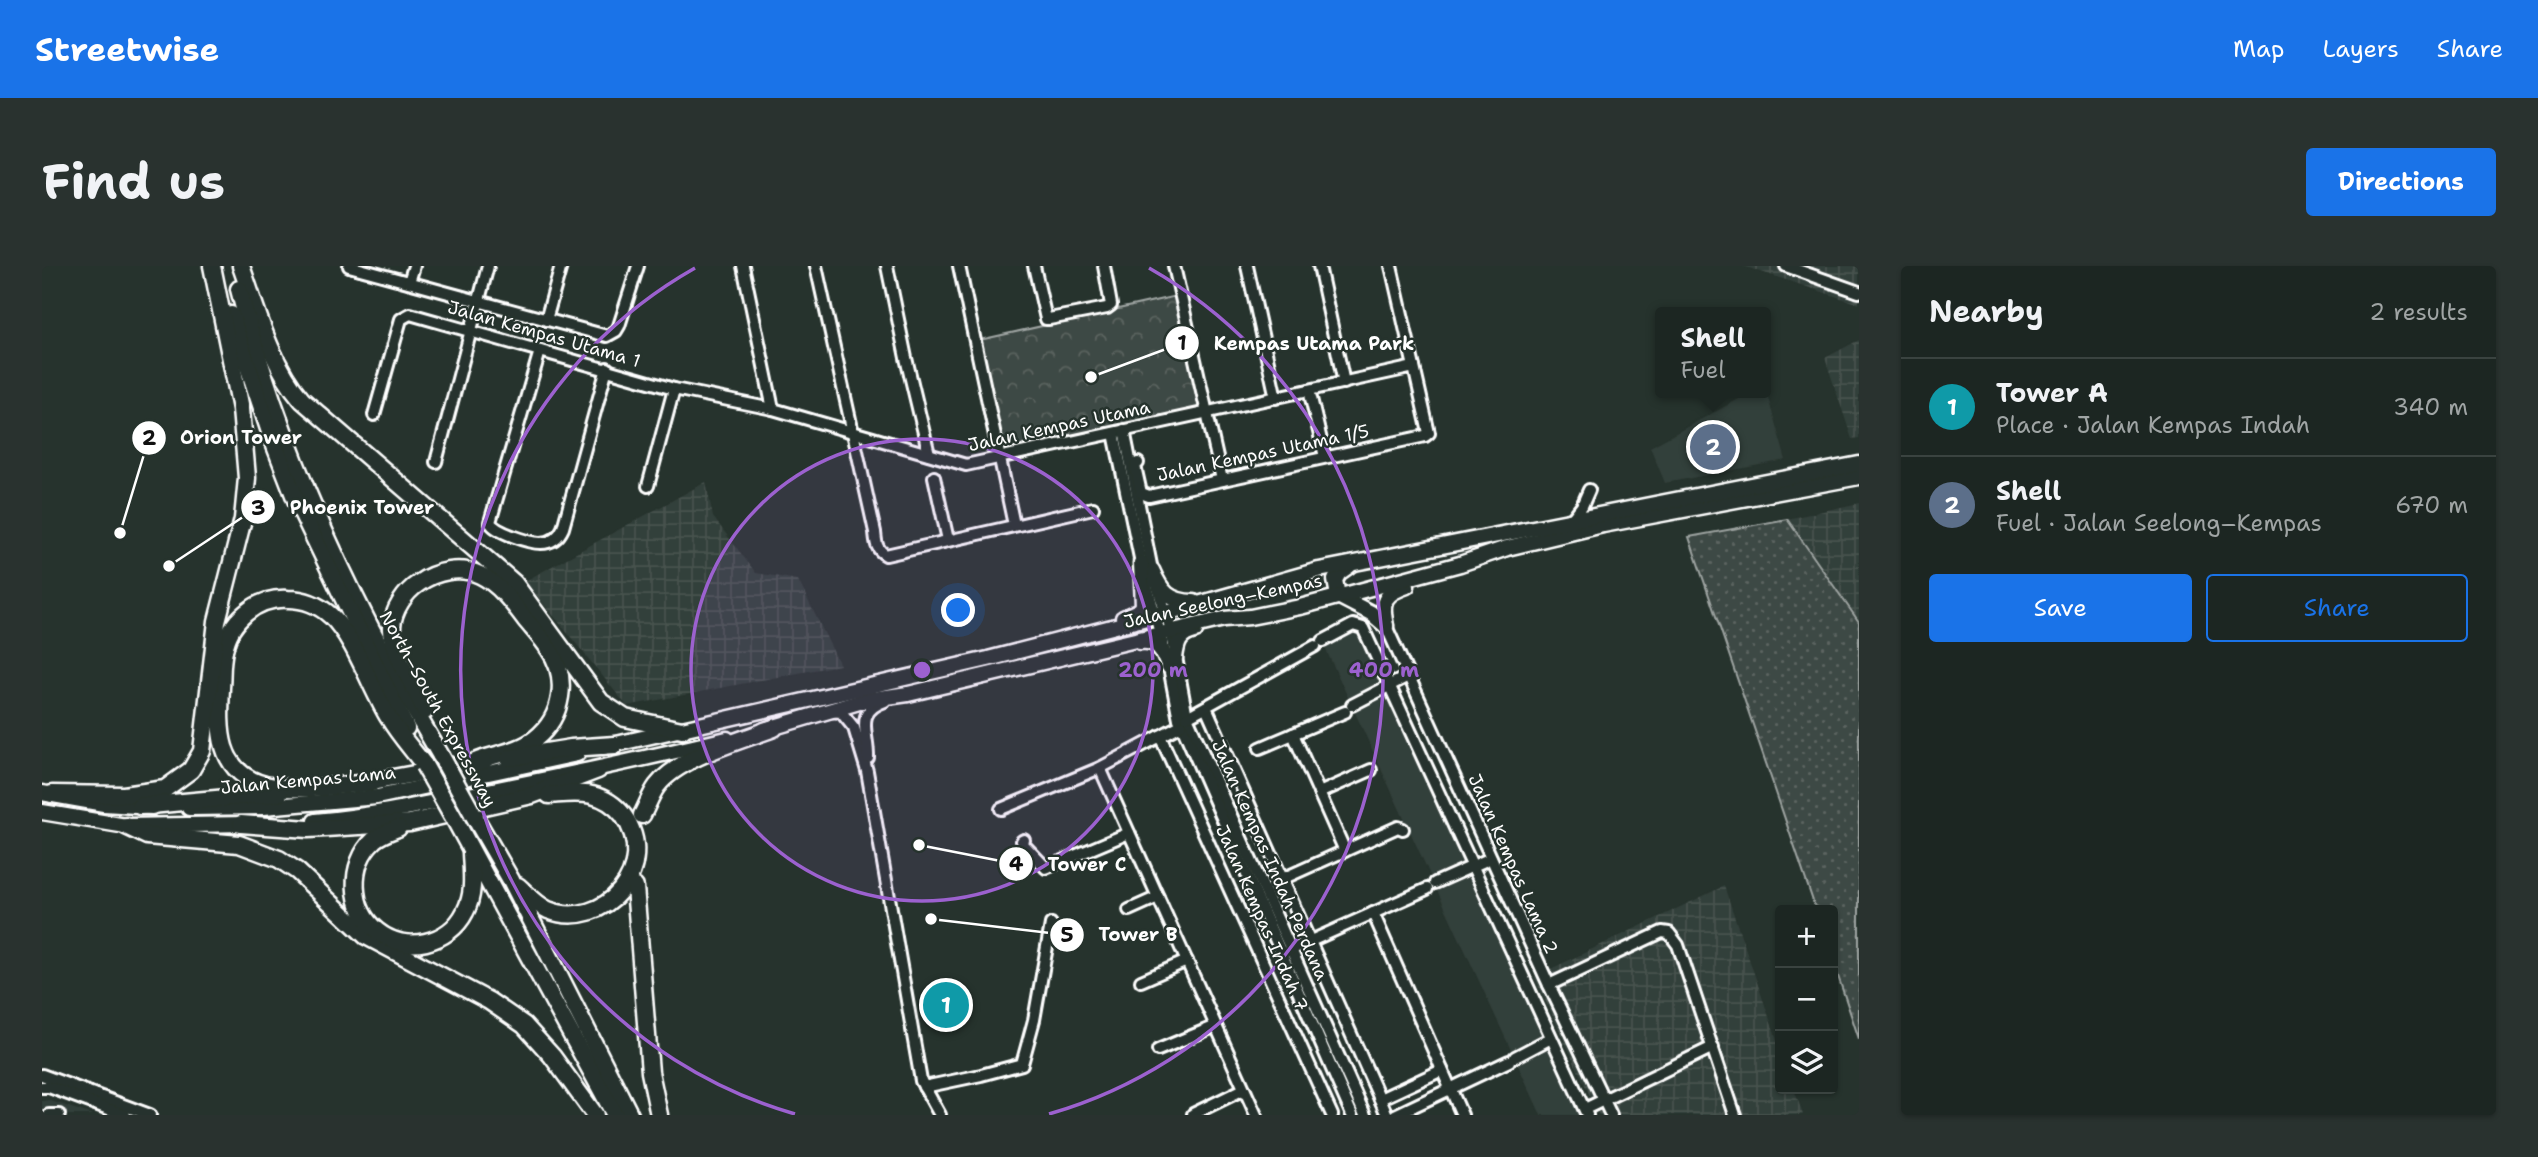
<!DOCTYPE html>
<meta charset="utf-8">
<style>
body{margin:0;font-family:"Shantell Sans",sans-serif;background:#29322f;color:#f1f3f6}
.controls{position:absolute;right:21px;bottom:21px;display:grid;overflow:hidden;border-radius:7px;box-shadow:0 2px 5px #0004}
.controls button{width:63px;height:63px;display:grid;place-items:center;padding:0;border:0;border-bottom:2px solid #3a4340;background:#1c2622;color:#f1f3f6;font:35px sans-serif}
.you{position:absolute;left:917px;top:345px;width:24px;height:24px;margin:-18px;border:5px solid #fff;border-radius:50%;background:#1a73e8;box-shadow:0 0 0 10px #1a73e833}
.badge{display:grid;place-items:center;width:46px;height:46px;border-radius:50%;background:#1a73e8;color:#fff;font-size:23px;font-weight:700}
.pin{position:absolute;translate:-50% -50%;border:4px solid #fff;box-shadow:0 2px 7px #0006}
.popup{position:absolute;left:1613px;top:41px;width:116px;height:91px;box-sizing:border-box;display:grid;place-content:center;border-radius:7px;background:#1c2622;filter:drop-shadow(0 2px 5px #0005);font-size:23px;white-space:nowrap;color:#a0a5a5}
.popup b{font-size:26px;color:#f1f3f6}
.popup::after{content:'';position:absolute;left:50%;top:100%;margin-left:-14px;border:14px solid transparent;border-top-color:#1c2622}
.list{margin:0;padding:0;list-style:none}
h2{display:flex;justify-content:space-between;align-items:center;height:91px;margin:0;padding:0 28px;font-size:30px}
h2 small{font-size:23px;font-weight:400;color:#a0a5a5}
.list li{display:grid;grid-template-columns:46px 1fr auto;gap:21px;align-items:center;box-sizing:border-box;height:98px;padding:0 28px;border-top:2px solid #3a4340}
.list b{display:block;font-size:26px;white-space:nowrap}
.list p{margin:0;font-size:23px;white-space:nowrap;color:#a0a5a5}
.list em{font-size:23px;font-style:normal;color:#a0a5a5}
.actions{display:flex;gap:14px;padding:21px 28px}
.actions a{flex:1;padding:16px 0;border:2px solid #1a73e8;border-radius:7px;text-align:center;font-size:24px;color:#1a73e8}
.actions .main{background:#1a73e8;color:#fff}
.icon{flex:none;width:38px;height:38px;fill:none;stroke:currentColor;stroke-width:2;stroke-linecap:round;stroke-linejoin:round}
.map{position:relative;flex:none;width:1817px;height:849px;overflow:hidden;border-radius:7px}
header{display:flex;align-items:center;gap:42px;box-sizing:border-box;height:98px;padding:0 35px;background:#1a73e8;color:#fff}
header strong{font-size:33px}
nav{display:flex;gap:38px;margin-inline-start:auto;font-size:24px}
.intro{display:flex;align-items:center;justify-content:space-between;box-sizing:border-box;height:168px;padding:0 42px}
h1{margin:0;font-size:49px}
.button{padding:18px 32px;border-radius:7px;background:#1a73e8;color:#fff;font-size:24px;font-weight:700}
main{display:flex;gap:42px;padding:0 42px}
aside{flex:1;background:#1c2622;border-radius:7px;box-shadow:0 2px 5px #0004}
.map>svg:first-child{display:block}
.built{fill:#333f3a}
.industrial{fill:url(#industrial-grid)}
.grass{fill:url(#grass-dots);stroke:#9ea4a2;stroke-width:2}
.park{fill:url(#park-crowns);stroke:#9ea4a2;stroke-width:2}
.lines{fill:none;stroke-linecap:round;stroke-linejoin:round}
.minor-casing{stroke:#fff;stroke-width:16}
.major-casing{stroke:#fff;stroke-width:19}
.highway-casing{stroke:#fff;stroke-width:21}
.minor{stroke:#26332d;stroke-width:10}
.major{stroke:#26332d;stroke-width:14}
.highway{stroke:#26332d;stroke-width:16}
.highway-bridge-casing{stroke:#fff;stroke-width:21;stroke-linecap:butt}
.highway-bridge{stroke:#26332d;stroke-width:16}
.ring{fill:none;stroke:#9c61cf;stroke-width:3.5}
.labels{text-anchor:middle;stroke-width:5;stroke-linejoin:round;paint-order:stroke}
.street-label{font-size:18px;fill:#fff;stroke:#26332d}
.centre{fill:#9c61cf;stroke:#26332d;stroke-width:3.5}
.ring-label{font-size:21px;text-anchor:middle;font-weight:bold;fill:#9c61cf;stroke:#26332d;stroke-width:5;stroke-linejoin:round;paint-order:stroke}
.leader{fill:none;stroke:#fff;stroke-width:2.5}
.callout-dot{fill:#fff;stroke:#26332d;stroke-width:2.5}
.mark-label{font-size:21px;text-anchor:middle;font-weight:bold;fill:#111}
.callout-label{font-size:19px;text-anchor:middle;font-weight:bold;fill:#fff;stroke:#26332d;stroke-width:5;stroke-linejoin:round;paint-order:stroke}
</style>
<header>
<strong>Streetwise</strong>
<nav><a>Map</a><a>Layers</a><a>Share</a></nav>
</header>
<div class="intro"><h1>Find us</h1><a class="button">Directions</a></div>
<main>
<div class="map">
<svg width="1817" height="849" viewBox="0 0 1817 849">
<defs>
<pattern id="industrial-grid" width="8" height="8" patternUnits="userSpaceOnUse" patternTransform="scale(1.75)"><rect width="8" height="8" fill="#333f3a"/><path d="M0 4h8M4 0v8" fill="none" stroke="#47524e"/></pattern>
<pattern id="grass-dots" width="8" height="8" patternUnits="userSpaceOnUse" patternTransform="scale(1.75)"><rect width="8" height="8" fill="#3e4944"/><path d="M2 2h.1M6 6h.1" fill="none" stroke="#5b6460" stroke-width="1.8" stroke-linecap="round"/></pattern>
<pattern id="park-crowns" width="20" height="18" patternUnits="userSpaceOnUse" patternTransform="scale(1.75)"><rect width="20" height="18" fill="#3e4944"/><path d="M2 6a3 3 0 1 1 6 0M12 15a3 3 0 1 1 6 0" fill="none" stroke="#5b6460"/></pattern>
</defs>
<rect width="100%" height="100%" fill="#26332d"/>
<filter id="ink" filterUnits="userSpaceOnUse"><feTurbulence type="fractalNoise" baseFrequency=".0143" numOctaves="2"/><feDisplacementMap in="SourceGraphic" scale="14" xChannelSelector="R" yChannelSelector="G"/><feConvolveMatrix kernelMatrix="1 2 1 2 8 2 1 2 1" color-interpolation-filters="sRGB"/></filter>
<g filter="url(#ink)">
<g class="built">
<path d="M1724 125 1744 194 1623 217 1608 181 1708 127H1724Z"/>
<path d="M1317 356 1549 849H1499L1279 373Z"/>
<path d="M6 834 51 849H0V835Z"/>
</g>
<g class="industrial">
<path d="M1701 0H1817V38Z"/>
<path d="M1817 74V172L1810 173 1783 92Z"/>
<path d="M664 216 671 251 714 307 756 314 798 399 585 440 483 315Z"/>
<path d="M1817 237V356L1745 253Z"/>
<path d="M1682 620 1738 783V823H1752L1761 849H1557L1492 711Z"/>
</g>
<path class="grass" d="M1745 253 1817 356V773L1791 695V644H1774L1647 271Z"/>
<path class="park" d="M1139 29 1165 147 957 192 933 75Z"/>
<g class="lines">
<defs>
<g id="minor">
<path d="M307 0 565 70 574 65 577 60 596 0"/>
<path d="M701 0 731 143"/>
<path d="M774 0 833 266C834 276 834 284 844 289L1051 242"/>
<path d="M845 0 864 92 887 188"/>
<path d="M917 0 972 259"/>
<path d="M992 0 1004 53H1007L1065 42 1069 39 1062 0"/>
<path d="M1132 0 1180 214"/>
<path d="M1205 0 1234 132"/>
<path d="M1277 0 1302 117"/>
<path d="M1744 0 1817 26"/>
<path d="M367 16 372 0"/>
<path d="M504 54 519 0"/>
<path d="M498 85 448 256C453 266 487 277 499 277 510 277 517 271 521 262L565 102"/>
<path d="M1267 124 1283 191"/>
<path d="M332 149 359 53 368 48 632 123 731 143 924 199 1372 101"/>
<path d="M1082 164 1110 304 1129 364 1145 451 1323 849"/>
<path d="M1072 167 1099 297 1127 401 1137 453 1310 849"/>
<path d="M394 196 446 0"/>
<path d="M1096 197 1093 200 1099 227 1107 230 1383 170 1387 167 1349 0"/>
<path d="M892 211 906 274"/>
<path d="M606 220 632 123"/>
<path d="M1530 253 1540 240 1547 224"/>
<path d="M1344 360 1507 719 1569 849"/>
<path d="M1281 375 1311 359 1321 362 1545 849"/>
<path d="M1310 439 1366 410"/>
<path d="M1164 441 1345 849"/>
<path d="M787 445 799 446 812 462 825 505 879 815 898 849"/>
<path d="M1145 451 1273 380"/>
<path d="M1251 468 1303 585"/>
<path d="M1118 470 1290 849"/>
<path d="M1218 482 1303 446"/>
<path d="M826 492C827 467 811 446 843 435"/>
<path d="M1058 502 1214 849"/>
<path d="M1277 527 1329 504"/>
<path d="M959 543 1058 502 1139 459"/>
<path d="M982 574 980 575 982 579 1004 602 1087 567"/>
<path d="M1240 613 1356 561 1361 563"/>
<path d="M1393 617 1449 592"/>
<path d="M1087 644 1116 631"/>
<path d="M1331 647 1420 849"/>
<path d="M1244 686 1385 623"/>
<path d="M1099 715 1145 695"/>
<path d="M1507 719 1620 666 1627 667 1636 679 1693 849"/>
<path d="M1116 784 1174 760"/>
<path d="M1473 791 1509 772"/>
<path d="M0 809 108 849"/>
<path d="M0 821H7L83 849"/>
<path d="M882 821 939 809 980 798 992 754 1009 658"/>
<path d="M1338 833 1400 804"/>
<path d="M1543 843 1671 781"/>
<path d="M1151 848 1202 823"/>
<path d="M7 849H17"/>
<path d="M1353 849 1467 795"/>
</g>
<g id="major">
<path d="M1307 300 1297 307 1293 314 1296 330 1329 347 1344 360"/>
<path d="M1110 304C1119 325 1127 336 1152 336"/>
<path d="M1081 352 1098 344 1101 339 1099 297"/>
<path d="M1344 360C1339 336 1341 328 1365 320"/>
<path d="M1098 376C1117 374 1121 386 1127 401"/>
<path d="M1133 392C1135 377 1137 369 1153 365"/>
<path d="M722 464 824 434 866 428 1182 353 1208 351 1258 341 1418 298 1465 282 1561 259 1817 211"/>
<path d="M561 481 946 393 1124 347 1277 304 1817 198"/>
<path d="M0 527 62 538 110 541"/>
<path d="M147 542 222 541 335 531 535 488"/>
<path d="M0 546 84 560 207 558"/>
<path d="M273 555C332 550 388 537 446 525 526 509 606 492 685 473"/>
</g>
<g id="highway">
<path d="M199 0C215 45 228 97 260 134L472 317 559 436 583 452 640 464"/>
<path d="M197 23C238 187 313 344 399 490"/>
<path d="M189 49 230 172 254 234 364 462"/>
<path d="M383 445C373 421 349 386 350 361 351 344 363 326 377 317 394 305 418 300 438 309 457 318 471 337 483 353 491 363 500 372 507 383 527 412 521 451 493 473 477 486 452 488 433 496"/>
<path d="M467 492 529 482 573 479"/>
<path d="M330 517C296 519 257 527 223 519 174 506 177 461 179 422 180 410 179 397 182 385 187 354 215 331 246 333 262 333 277 339 289 350 313 373 329 423 347 452 357 469 371 484 382 499"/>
<path d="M319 518 442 495"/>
<path d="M10 528 82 529 123 523 149 504 160 485 175 355 201 253 205 212 199 143 170 0"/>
<path d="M98 540 238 527"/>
<path d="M431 548 469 614 588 849"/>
<path d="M600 549C605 540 609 528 615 520 637 491 698 475 732 462"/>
<path d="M413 554 573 849"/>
<path d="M199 558 266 563 368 557 490 529 556 504"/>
<path d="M84 560 105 570 197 578 237 593 255 605 324 670 447 735 482 759 510 790 553 849"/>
<path d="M356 562C348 565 339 568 332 574 306 598 308 643 335 665 363 688 407 678 423 646 433 628 430 607 429 587"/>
<path d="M476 620C485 628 495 639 506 644 562 666 619 601 581 549 573 539 562 532 550 529 535 526 522 528 507 529"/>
<path d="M593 621 608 806 617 849"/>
</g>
</defs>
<use href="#minor" class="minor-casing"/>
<use href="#major" class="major-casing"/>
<use href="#highway" class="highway-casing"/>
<use href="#minor" class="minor"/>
<use href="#major" class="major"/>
<use href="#highway" class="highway"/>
<defs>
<g id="highway-bridge">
<path d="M399 490 431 548"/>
<path d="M382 499 413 554"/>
</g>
</defs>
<use href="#highway-bridge" class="highway-bridge-casing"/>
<use href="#highway-bridge" class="highway-bridge"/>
</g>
</g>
<circle cx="880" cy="404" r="231" fill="#9c61cf" fill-opacity=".12"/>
<g class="ring">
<circle cx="880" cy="404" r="231"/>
<path d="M753 848A462 462 0 0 1 653 2M1107 2A462 462 0 0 1 1007 848"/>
</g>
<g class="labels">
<g class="street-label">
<text transform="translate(502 68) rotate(16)" y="6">Jalan Kempas Utama 1</text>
<text transform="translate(1017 160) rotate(-12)" y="6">Jalan Kempas Utama</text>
<text transform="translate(1221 187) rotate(-12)" y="6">Jalan Kempas Utama 1/5</text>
<text transform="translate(1181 335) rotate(-12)" y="6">Jalan Seelong–Kempas</text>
<text transform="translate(396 443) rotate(61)" y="6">North–South Expressway</text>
<text transform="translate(266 514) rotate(-5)" y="6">Jalan Kempas Lama</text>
<text transform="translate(1228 594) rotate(66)" y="6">Jalan Kempas Indah Perdana</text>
<text transform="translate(1471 598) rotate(66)" y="6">Jalan Kempas Lama 2</text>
<text transform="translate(1220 652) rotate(66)" y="6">Jalan Kempas Indah 7</text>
</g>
</g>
<circle cx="880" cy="404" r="10" class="centre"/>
<g class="ring-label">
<text x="1111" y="411">200 m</text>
<text x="1342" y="411">400 m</text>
</g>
<path class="leader" d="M1049 111L1140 77M78 267L107 172M127 300L216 241M877 579L974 598M889 653L1025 669"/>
<g class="callout-dot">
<circle cx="1049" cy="111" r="7"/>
<circle cx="78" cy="267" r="7"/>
<circle cx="127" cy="300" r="7"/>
<circle cx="877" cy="579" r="7"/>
<circle cx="889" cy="653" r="7"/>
<circle cx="1140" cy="77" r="18"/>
<circle cx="107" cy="172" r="18"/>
<circle cx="216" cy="241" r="18"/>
<circle cx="974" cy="598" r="18"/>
<circle cx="1025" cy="669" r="18"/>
</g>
<g class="mark-label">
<text x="1140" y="84">1</text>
<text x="107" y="179">2</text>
<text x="216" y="249">3</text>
<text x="974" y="605">4</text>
<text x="1025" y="676">5</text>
</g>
<g class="callout-label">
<text x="1272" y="84">Kempas Utama Park</text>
<text x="199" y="178">Orion Tower</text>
<text x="320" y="248">Phoenix Tower</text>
<text x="1045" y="605">Tower C</text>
<text x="1096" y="675">Tower B</text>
</g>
</svg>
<div class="controls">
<button>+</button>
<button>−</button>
<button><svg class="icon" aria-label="layers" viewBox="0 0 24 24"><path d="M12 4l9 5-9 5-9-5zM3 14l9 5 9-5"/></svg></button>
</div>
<div class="you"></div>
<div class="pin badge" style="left:904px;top:739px;background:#0f9aa8">1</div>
<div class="pin badge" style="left:1671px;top:181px;background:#5c6f8a">2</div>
<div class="popup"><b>Shell</b>Fuel</div>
</div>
<aside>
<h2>Nearby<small>2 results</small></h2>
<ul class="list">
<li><span class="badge" style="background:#0f9aa8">1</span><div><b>Tower A</b><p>Place · Jalan Kempas Indah</p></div><em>340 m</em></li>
<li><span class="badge" style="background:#5c6f8a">2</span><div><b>Shell</b><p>Fuel · Jalan Seelong–Kempas</p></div><em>670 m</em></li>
</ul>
<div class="actions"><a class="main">Save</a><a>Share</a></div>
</aside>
</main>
